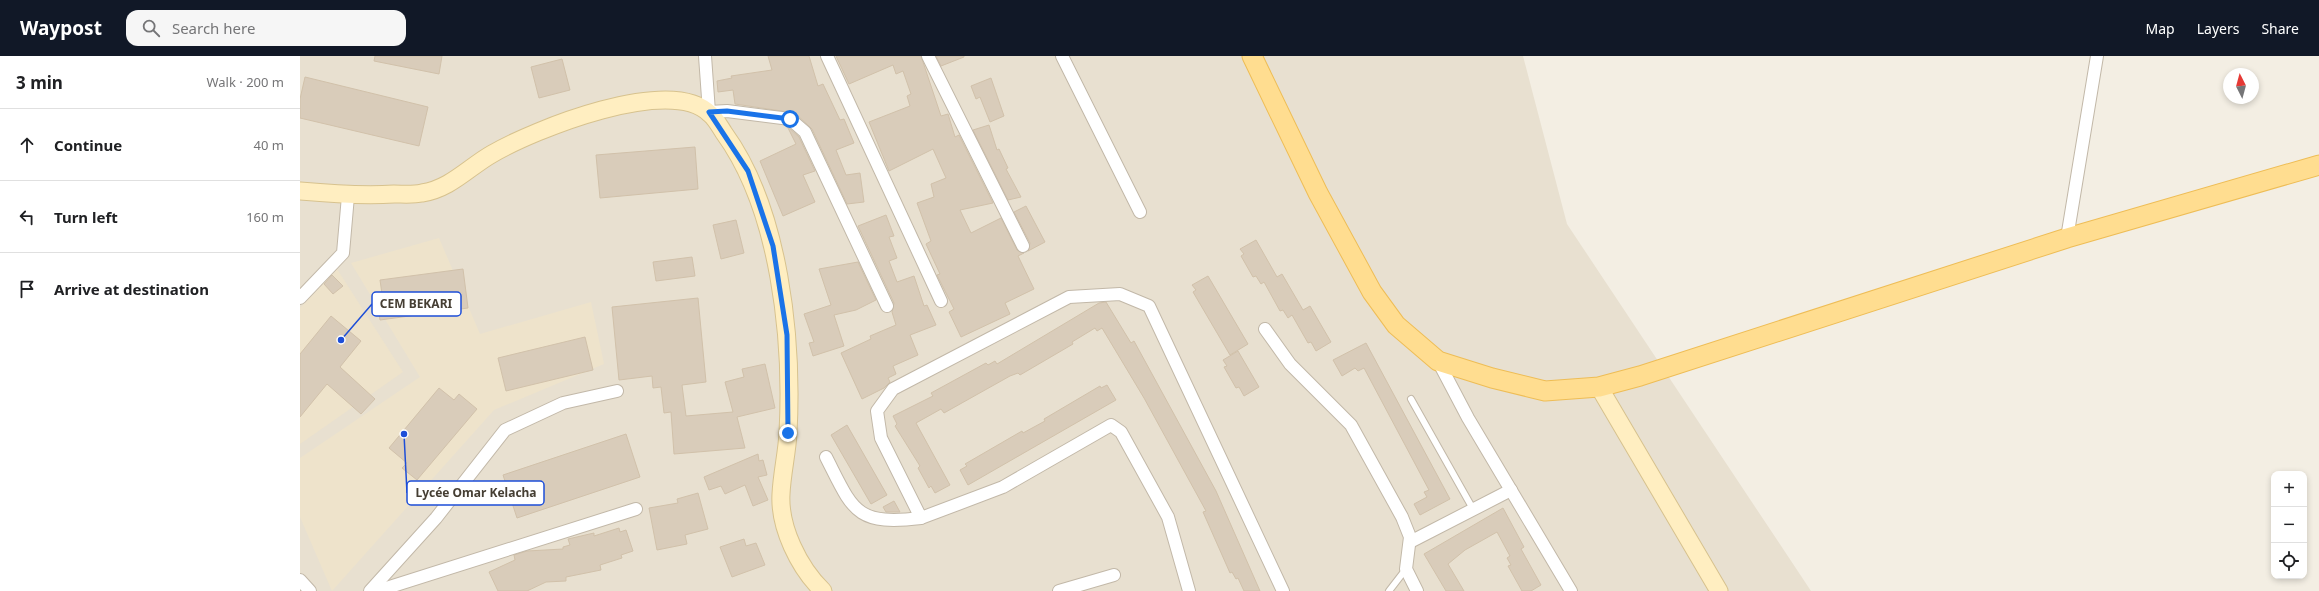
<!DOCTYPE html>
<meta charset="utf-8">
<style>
body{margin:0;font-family:"Noto Sans",sans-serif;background:#f6f6f6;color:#202124}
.controls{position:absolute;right:12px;bottom:12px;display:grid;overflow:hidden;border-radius:8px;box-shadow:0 2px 6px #0003}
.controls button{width:36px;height:36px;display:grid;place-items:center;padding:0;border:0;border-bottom:1px solid #e0e0e0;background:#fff;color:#202124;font:20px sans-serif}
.compass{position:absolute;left:1923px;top:12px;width:36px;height:36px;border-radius:50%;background:#fff;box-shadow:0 2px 6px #0003;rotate:354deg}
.stop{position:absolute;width:12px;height:12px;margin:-9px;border:3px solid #1a73e8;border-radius:50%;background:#fff}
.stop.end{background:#1a73e8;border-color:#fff;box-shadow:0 1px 4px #0008}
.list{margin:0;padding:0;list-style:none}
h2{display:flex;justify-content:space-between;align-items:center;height:52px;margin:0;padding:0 16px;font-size:17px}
h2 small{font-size:13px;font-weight:400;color:#757577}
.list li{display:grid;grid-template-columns:26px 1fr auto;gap:12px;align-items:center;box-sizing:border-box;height:72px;padding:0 16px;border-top:1px solid #e0e0e0}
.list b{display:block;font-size:15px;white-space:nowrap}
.list em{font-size:13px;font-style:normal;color:#757577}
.icon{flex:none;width:22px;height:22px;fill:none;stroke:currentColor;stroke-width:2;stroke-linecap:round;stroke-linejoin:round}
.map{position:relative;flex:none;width:2019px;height:535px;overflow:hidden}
header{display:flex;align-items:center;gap:24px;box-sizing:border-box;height:56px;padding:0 20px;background:#111827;color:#fff}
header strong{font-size:19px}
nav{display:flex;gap:22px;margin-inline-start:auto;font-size:14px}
.search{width:280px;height:36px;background:#f6f6f6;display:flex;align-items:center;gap:10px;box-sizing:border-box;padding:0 14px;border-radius:12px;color:#757577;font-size:15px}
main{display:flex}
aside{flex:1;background:#fff}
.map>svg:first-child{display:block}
.residential{fill:#e8e0d0}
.education{fill:#eee3cb}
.building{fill:#d9ccba;stroke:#d1c1aa}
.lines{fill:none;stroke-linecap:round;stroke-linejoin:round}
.lane-casing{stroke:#c2b8a8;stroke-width:8}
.street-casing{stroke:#c2b8a8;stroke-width:14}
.secondary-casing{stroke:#d7c28e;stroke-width:19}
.primary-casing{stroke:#eebd56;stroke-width:21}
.lane{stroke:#fff;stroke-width:6}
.street{stroke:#fff;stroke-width:12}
.secondary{stroke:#ffeec1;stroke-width:17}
.primary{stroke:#ffdd90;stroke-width:19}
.route{stroke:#1a73e8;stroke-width:5}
.leader{fill:none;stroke:#1d4ed8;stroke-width:1.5}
.callout-dot{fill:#1d4ed8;stroke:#fff;stroke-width:1.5}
.callout{fill:#fff;stroke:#1d4ed8;stroke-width:1.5}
.callout-label{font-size:12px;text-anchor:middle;font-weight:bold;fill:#453e33}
</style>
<header>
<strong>Waypost</strong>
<div class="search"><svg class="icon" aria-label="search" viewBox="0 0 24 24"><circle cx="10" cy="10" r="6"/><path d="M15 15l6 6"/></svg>Search here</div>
<nav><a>Map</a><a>Layers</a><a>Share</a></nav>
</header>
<main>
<aside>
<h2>3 min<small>Walk · 200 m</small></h2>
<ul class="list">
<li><svg class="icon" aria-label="ahead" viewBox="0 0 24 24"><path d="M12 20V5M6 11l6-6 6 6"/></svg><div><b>Continue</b></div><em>40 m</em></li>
<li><svg class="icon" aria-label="left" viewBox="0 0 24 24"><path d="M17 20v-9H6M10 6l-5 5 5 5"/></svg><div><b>Turn left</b></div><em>160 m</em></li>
<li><svg class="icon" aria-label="arrive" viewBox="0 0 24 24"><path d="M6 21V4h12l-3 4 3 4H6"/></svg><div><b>Arrive at destination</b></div></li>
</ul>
</aside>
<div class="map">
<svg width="2019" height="535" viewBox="0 0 2019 535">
<rect width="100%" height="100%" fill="#f3eee3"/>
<path class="residential" d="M0 0H1223L1267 168 1511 535H0Z"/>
<g class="education">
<path d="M139 182 180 278 291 246 304 308 194 354 32 535 0 461V402L120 321 51 207Z"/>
<path d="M37 213 103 316 0 388V252Z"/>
</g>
<g class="building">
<path d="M75 0H142L139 18 74 5Z"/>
<path d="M468 0H509L518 30 523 28 540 64 544 63 554 87 536 94 546 119 560 117 564 146 547 148 512 73 495 57 435 48 433 34 418 36 417 25 432 22 431 20 472 14Z"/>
<path d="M536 0H621L641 60 648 58 655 81 659 79 693 147 660 154 671 177 701 162 717 194 724 197 718 200 734 233 705 247 710 258 661 281 649 256 654 253 637 219 640 218 626 188 631 185 617 147 634 141 631 128 646 122 633 93 589 115 569 66 610 50 607 40 611 38 603 15 596 18 593 9 549 28Z"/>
<path d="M636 0H664V1L641 10Z"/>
<path d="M262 3 270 34 239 42 231 11Z"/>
<path d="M5 21 128 51 119 90 0 62V43Z"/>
<path d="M691 22 704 60 690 66 680 41 676 43 671 30Z"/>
<path d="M689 69 697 94 699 93 708 112 706 113 721 141 708 144 673 74Z"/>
<path d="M487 70 499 81 515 115 503 119 515 146 483 160 460 105 496 88Z"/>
<path d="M395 91 398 133 300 142 296 99Z"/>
<path d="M726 150 745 186 728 195 730 187 714 156Z"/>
<path d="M586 159 594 180 589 181 597 202 589 205 597 226 614 220 624 250 627 249 636 269 610 279 618 299 593 310 596 318 588 322 590 326 584 332 562 343 541 297 571 283 570 280 596 269 592 256 594 247 558 170Z"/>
<path d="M436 164 444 197 421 203 413 169Z"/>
<path d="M956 184 977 221 982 218 1003 254 1010 250 1031 286 1016 295 1011 286 1008 287 992 259 988 262 983 254 980 255 964 226 961 228 956 220 953 221 941 200 944 198 940 193Z"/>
<path d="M392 201 395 220 356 225 353 206Z"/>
<path d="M558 206 576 244 556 254 534 259 544 290 513 300 509 287 514 286 504 258 531 249 519 213Z"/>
<path d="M163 213 168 252 80 264 77 246 83 245 80 224Z"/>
<path d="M32 219 43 230 33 238 24 228Z"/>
<path d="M908 220 948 288 930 299 893 236 896 234 892 229Z"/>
<path d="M398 242 406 326 382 329 386 360 433 356 425 326 444 321 442 313 465 308 475 352 437 361 445 392 374 398 371 356 364 357 361 331 353 332 352 320 319 324 312 251Z"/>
<path d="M806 246 831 287 834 285 916 435 960 535H944L938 522 936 523 932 516 930 517 903 456 906 455 844 342 802 272 797 275 795 272 772 286 773 288 720 319 718 317 710 320 644 357 641 353 616 367 650 429 635 437 631 430 629 432 618 412 620 410 595 370 597 368 593 360 633 340 631 337 686 307 688 309 695 305 697 308 799 247Z"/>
<path d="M31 260 61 285 40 311 75 343 61 358 27 328 0 361V298Z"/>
<path d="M285 281 293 314 206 335 198 302Z"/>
<path d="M1066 287 1150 443 1120 459 1114 448 1127 441 1124 436 1129 434 1064 312 1058 315 1055 312 1042 320 1033 304Z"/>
<path d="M938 295 959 331 944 340 939 331 936 332 924 311 927 310 923 304Z"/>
<path d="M807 329 816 344 668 429 660 414 667 410 665 408 722 375 723 377 745 365 744 363 800 330 801 332Z"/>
<path d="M139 332 154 344 159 338 177 353 117 424 102 412 107 407 89 392Z"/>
<path d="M547 369 587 439 571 448 531 379Z"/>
<path d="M326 378 340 421 217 462 203 419Z"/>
<path d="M458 398 459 405 463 404 467 419 458 421 468 444 453 450 445 429 425 438 421 430 409 434 404 421Z"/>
<path d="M398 437 408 473 385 479 387 488 357 494 349 452 378 447 377 443Z"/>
<path d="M594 445 600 456H586L583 451Z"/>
<path d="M1203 452 1224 491 1221 493 1241 529 1231 535H1222L1208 510 1211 509 1207 502 1210 500 1197 476 1165 494 1148 508 1164 535H1146L1124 498Z"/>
<path d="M319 472 320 476 326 474 333 495 321 499 322 502 300 509 301 514 266 521V525L246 526 227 535H198L189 516 215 504 214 499 227 495 263 493V491L270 489 268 483 294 477V480Z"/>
<path d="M444 483 446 490 456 487 465 509 432 521 420 491Z"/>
</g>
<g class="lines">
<defs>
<g id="lane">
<path d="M1111 343 1173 453"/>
<path d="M1089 535 1106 513"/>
</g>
<g id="street">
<path d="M405 0 409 56 427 55 490 63 505 76 587 250"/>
<path d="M527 0 641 245"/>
<path d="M628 0 723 190"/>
<path d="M762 0 840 156"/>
<path d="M1767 182 1797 0"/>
<path d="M0 242 43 197 48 140"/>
<path d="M965 273 990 308 1051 369 1102 461 1110 481 1106 513 1117 535"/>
<path d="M1138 305 1168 362 1271 535"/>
<path d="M526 401C553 454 555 470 621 462"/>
<path d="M1110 486 1211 434"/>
<path d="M0 524 10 535"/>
<path d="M70 535 136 462 205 374 263 347 317 335"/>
<path d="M77 535 336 453"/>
<path d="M759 535 814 519"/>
<path d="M889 535 868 461 821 376 811 369 703 431 621 462 581 382 577 355 593 333 769 241 820 238 849 250 983 535"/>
</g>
<g id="secondary">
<path d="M0 135C33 138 61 140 94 138 103 138 113 139 122 137 150 133 169 111 192 98 233 74 371 18 410 58 416 63 420 71 424 77 480 154 493 283 488 377 487 397 482 417 481 438 479 471 499 512 523 535"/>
<path d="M1299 331 1419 535"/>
</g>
<path id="primary" d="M952 0 1018 137 1072 236 1096 269 1138 305 1192 322 1245 335 1299 331 1340 320 1767 182 2019 109"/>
</defs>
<use href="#lane" class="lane-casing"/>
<use href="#street" class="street-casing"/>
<use href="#secondary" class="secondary-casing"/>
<use href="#primary" class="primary-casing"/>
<use href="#lane" class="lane"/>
<use href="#street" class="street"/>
<use href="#secondary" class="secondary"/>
<use href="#primary" class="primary"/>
</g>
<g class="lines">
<path class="route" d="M488 377 487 279 473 190 448 115 409 56 427 55 490 63"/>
</g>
<path class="leader" d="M41 284L72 248M104 378L107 437"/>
<g class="callout-dot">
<circle cx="41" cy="284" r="4"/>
<circle cx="104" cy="378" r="4"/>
</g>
<g class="callout">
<rect x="72" y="236" width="89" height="24" rx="4"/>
<rect x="107" y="425" width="137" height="24" rx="4"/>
</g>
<g class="callout-label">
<text x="116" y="252">CEM BEKARI</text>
<text x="176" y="441">Lycée Omar Kelacha</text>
</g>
</svg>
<div class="controls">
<button>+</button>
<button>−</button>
<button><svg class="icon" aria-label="locate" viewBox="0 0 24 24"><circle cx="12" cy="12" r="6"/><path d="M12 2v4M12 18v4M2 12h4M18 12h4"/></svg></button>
</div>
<svg class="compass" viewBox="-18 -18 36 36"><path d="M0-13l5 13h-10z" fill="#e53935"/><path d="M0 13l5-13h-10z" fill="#757577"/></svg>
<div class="stop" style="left:490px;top:63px"></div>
<div class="stop end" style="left:488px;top:377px"></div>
</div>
</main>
